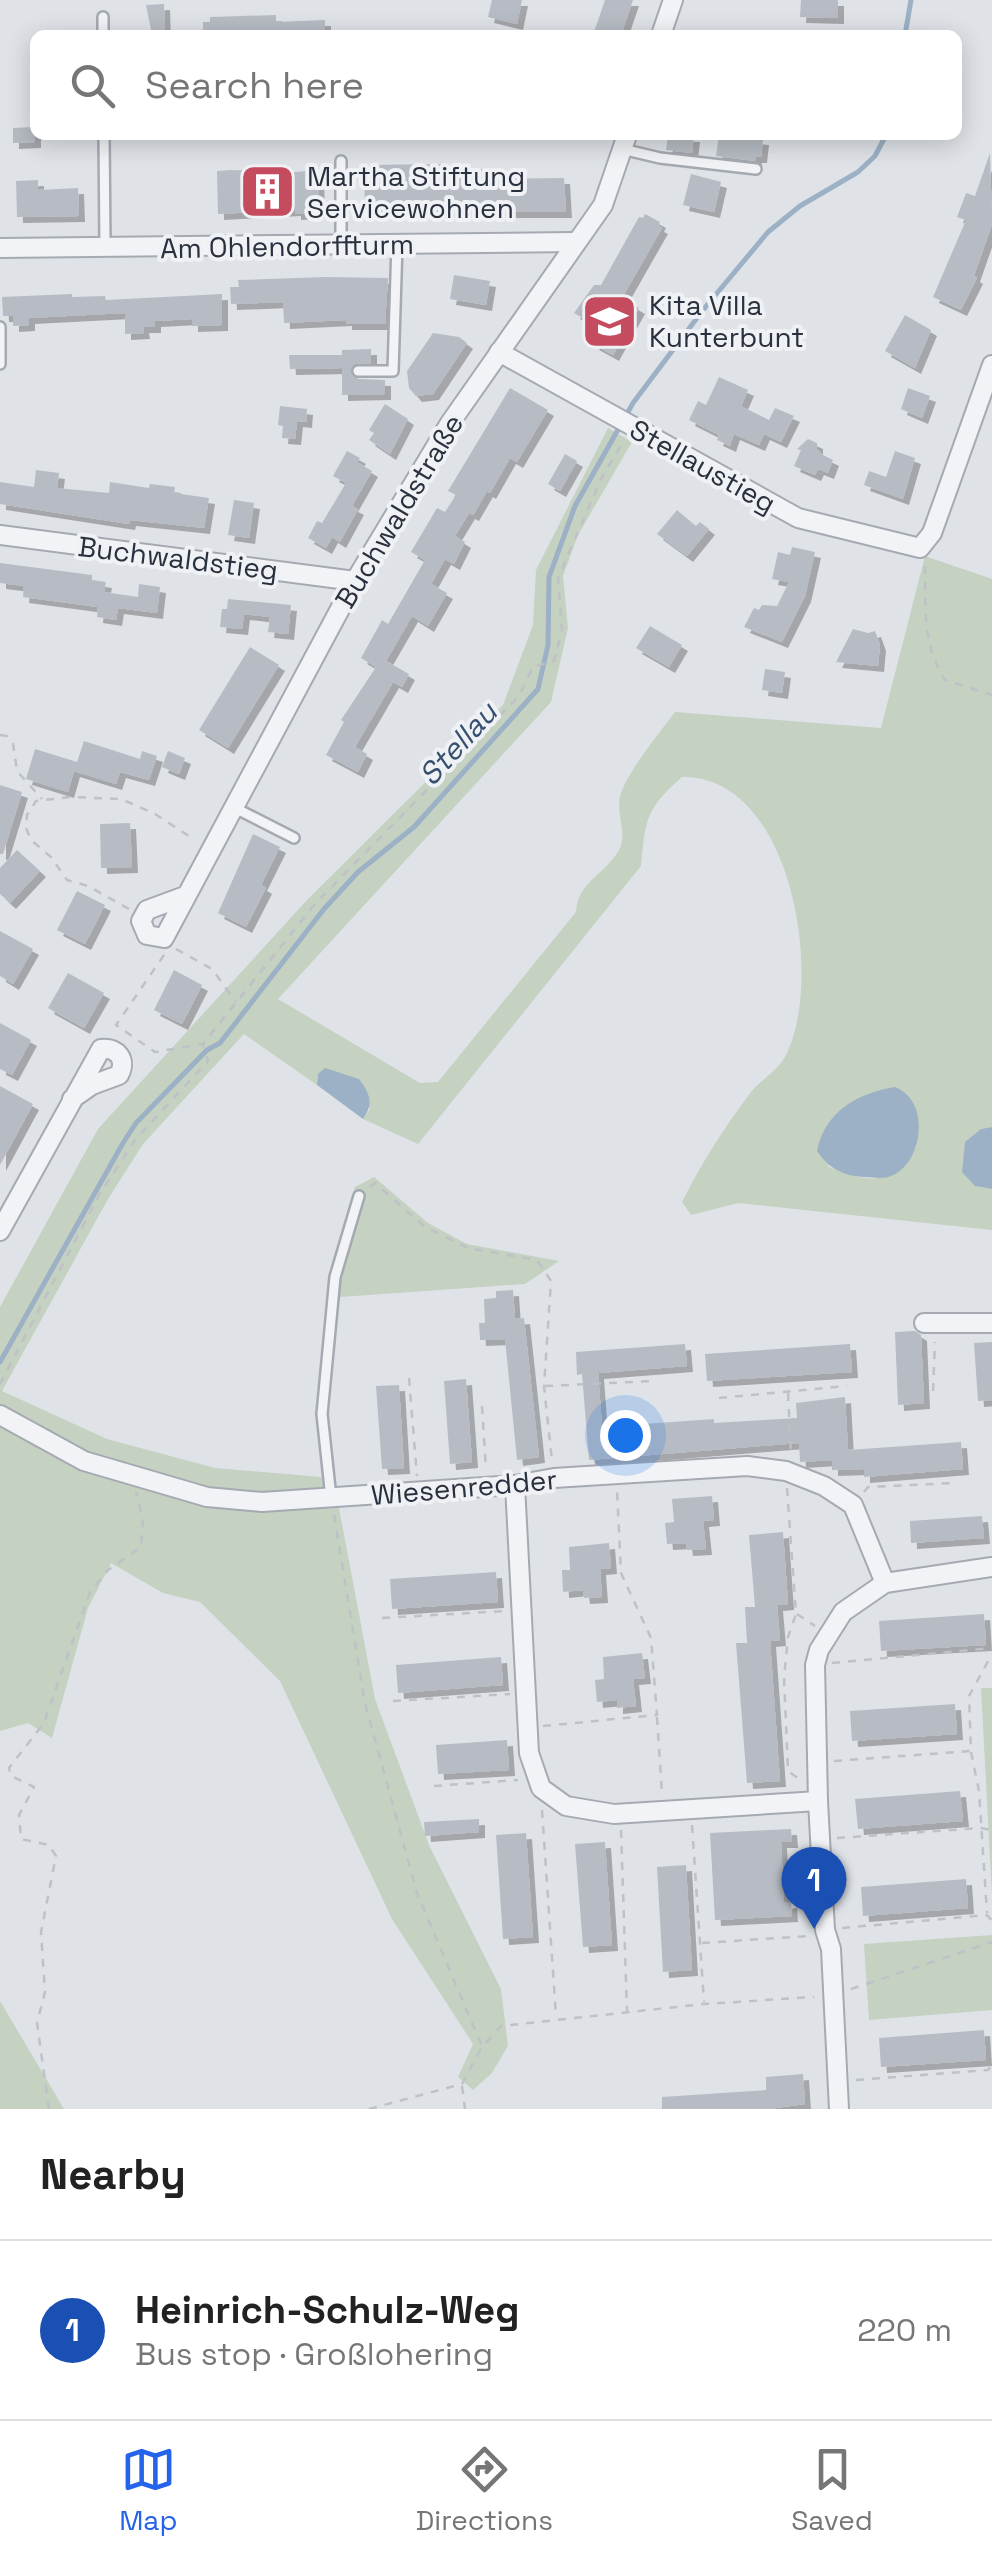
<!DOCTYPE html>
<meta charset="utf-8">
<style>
body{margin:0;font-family:"Space Grotesk",sans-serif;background:#f2f2f2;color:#222}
.you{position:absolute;left:625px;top:1435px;width:35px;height:35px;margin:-25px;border:8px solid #fff;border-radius:50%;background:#1a73e8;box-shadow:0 0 0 15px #1a73e833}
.badge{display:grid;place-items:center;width:65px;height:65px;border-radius:50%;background:#2563eb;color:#fff;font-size:32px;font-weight:700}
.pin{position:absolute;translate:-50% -82px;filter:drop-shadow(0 2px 5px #0008)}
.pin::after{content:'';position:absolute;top:52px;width:35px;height:30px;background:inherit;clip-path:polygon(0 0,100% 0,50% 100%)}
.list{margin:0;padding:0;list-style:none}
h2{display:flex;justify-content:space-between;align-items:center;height:130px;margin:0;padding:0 40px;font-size:42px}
h2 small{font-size:32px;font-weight:400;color:#767676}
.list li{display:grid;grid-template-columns:65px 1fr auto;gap:30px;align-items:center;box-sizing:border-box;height:180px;padding:0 40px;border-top:2px solid #e0e0e0}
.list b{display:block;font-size:38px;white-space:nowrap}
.list p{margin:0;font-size:32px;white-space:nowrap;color:#767676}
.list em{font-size:32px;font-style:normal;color:#767676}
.icon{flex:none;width:55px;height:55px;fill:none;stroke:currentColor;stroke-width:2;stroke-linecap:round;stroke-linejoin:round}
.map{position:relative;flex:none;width:992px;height:2109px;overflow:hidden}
.search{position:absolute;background:#fff;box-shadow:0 5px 25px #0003;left:30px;right:30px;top:30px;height:110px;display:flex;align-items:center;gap:25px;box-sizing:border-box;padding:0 35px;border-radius:15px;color:#767676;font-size:38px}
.sheet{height:310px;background:#fff}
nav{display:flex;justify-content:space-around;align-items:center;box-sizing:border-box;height:140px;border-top:2px solid #e0e0e0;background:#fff;font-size:28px;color:#767676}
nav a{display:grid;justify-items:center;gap:5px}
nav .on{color:#2563eb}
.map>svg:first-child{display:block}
.green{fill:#c5d1c1;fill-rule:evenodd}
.water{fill:#9cb1c5}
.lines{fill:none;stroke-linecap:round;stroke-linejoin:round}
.stream{stroke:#9cb1c5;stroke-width:5}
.building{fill:#b7bcc4;filter:url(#shadow)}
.service-casing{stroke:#a5aab2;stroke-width:14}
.minor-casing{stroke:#a5aab2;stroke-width:22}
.path{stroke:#bec1c6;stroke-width:2.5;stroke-dasharray:8 8;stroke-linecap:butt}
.service{stroke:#f2f3f6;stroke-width:9}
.minor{stroke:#f2f3f6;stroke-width:18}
.labels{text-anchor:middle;stroke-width:8;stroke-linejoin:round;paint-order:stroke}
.poi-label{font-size:28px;fill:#29313e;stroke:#eff1f5;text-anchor:start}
.street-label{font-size:28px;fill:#29313e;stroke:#eff1f5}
.water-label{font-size:30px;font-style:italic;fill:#36506f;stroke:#eff1f5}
</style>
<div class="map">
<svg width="992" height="2109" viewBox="0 0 992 2109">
<defs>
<filter id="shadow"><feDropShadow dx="6" dy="6" stdDeviation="0" flood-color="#0004"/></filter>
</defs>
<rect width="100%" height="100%" fill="#dfe3e8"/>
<g class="green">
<path d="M608 428 632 442 578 535 563 576 568 628 551 702 278 999 420 1083 438 1082 576 912C578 881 605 875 619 850 628 834 616 816 620 797 624 776 661 731 675 712L881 728 925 556 992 579V1127L981 1129 975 1186 992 1189V1230L738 1203 691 1215 682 1202C701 1164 725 1126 751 1092 762 1079 780 1069 787 1053 824 975 791 775 682 777 645 810 646 819 641 866L418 1144 363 1119 370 1109 318 1074 317 1085 244 1034 143 1144 108 1199 2 1391 107 1439 215 1468 321 1477 339 1508 375 1699 429 1845 501 1989 508 2046 492 2073 473 2090 458 2077 473 2044 392 1919 280 1681 200 1602 163 1593 111 1563 88 1608 52 1738 28 1723 0 1731V1307L98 1129 307 900 503 705 533 625 536 570ZM917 1145C892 1188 869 1183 827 1166Z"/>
<path d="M374 1177 428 1223 467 1244 559 1261 525 1284 326 1298 355 1187Z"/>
<path d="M981 1688H992V1896Z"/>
<path d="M992 1935V2010L869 2020 864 1944Z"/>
<path d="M0 2001 64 2109H0Z"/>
</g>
<g class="water">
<path d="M325 1068 359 1079C370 1094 374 1103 363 1119L317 1085 318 1074Z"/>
<path d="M895 1087C933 1102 922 1168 888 1177 882 1179 871 1177 864 1177 843 1176 828 1168 817 1151 825 1111 858 1093 895 1087Z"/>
<path d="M992 1127V1189L975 1186 962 1172 965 1142 981 1129Z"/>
</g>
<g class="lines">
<g class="stream">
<path d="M905 35 911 0"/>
<path d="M0 1362 123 1143 136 1123 207 1050 220 1043 324 909 358 872 414 827 538 689 548 645 549 577 575 506 633 403 703 310 768 232 800 206 858 172 875 156 886 135"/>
</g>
</g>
<g class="building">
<path d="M492 0H522L517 24 488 17Z"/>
<path d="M605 0H633L621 35H593Z"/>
<path d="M801 0H838V18L800 17Z"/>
<path d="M164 4 165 35H152L146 5Z"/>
<path d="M276 15V22L325 20V35H203V22H210V17Z"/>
<path d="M35 127V142L13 143V128Z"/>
<path d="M668 135 694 136 692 153 666 150Z"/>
<path d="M719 135 763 139 761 157H756L755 161 716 156Z"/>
<path d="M990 153 992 224 974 276 977 278 961 310 933 297 966 220 957 217 966 193 975 196Z"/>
<path d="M441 164 440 171 483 169V179L564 178 566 212H365L364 165Z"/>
<path d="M230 170 263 171V175L318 170 319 213 295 214V210L218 214 217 171Z"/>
<path d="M691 174 721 182 714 212 683 205Z"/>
<path d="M38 180V190L78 188 79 216 17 217 16 181Z"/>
<path d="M645 214 660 222 658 226 662 228 622 298 639 308 613 355 593 344 602 329 574 313 594 285H601L639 217 643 218Z"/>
<path d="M454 275 490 281 486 305 450 299Z"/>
<path d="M325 277 388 278 385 324H346V320L284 323 283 302 231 304 230 287H239L238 280Z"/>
<path d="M72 294V297L105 296 106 300 222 294V325L192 326V319L155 321V327H143L144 333 125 334V313L29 318V325L13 326V316H3L2 297Z"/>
<path d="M905 315 931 330 915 368 885 351Z"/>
<path d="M433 333 459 337 467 343 433 394 416 396 409 388 407 371Z"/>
<path d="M371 349V363L355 364 351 374 357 379 385 380V394L342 395V368L290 369 289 355H342V350Z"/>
<path d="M719 377 748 390 741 406 769 420 775 408 794 416 781 442 764 434 759 445 734 434 730 446 717 440 719 435 689 420 698 401 706 405Z"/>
<path d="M510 388 548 410 517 462 510 458 490 493 487 491 473 515 469 513 455 536 465 542 454 564 445 559 431 584 447 593 428 626 412 616 386 661 409 674 402 687 393 682 355 747 367 754 358 772 326 755 344 722 341 720 376 667 361 658 382 620 388 624 425 560 411 552 437 508 445 512 456 495 448 491Z"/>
<path d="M908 388 930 396 922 418 901 409Z"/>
<path d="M385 404 408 419 390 454 369 440 374 433 369 430Z"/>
<path d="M280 406 307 409 306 422 297 421 295 439 282 438 283 426 278 425Z"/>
<path d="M808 439 817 443V449L823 455 833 460 828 473 818 469 815 475 794 466 801 450 797 449Z"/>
<path d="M347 451 360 458 357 462 372 471 352 506 358 509 340 542 332 537 326 548 308 538 317 521 322 523 346 483 333 476Z"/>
<path d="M895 451 915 458 903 499 864 485 869 471 886 477Z"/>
<path d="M565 454 577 461 560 491 548 484Z"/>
<path d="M36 470 59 473 57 488 109 493 110 482 149 488 150 484 175 487 174 493 209 498 204 528 130 520 129 524 0 504V482L34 487Z"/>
<path d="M234 500 254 503 249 538 228 535Z"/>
<path d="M677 510 696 526 700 522 709 529 687 556 657 534Z"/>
<path d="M792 547 815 552 805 596 782 642 744 627 754 608 759 610 762 605 777 606 789 582 772 579 778 552 790 555Z"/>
<path d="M0 563 92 575V580L106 582 104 592 138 597 139 584 160 587 157 613 118 608 116 620 97 617 98 607 23 597 24 586 0 583Z"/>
<path d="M228 599 291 605 288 634 268 632 270 617 244 614 242 629 220 627 222 609H227Z"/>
<path d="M650 626 682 645 669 667 636 648Z"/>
<path d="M853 629 868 633 875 631 880 645 878 666 836 662Z"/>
<path d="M250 647 279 665 228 748 199 730Z"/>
<path d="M765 669 785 672 782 693 762 690Z"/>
<path d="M84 741 140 759 142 751 157 756 149 780 120 772 116 784 74 771 68 792 26 779 35 749 77 762Z"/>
<path d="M168 751 185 758 179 774 162 767Z"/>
<path d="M0 785 22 792 3 854H0Z"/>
<path d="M130 823 132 867 101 868 100 824Z"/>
<path d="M253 834 280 847 261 885 266 888 246 927 218 913Z"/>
<path d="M17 850 40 871 10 903 0 894V868Z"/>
<path d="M77 891 105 905 85 944 57 930Z"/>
<path d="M0 931 33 949 13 984 0 976Z"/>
<path d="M174 970 202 985 182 1024 154 1010Z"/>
<path d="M68 973 104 993 84 1028 48 1008Z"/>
<path d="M0 1023 31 1040 12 1075 0 1069Z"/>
<path d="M0 1086 33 1104 0 1165Z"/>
<path d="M513 1290 515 1319 524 1318 539 1457 517 1460 505 1339 480 1340 479 1323H485L484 1299 496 1298V1291Z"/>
<path d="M915 1331 921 1335 924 1403 898 1405 895 1332Z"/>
<path d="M992 1342V1400L978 1401 974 1343Z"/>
<path d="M685 1344 687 1366 598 1373 602 1427 714 1419V1423L797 1418 796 1403 845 1397 848 1450 961 1442 963 1469 864 1477V1469L832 1470V1460L800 1462 799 1443 589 1460 582 1374 577 1375 576 1352Z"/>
<path d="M850 1344 852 1372 707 1381 705 1354Z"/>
<path d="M466 1379 472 1462 450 1464 444 1381Z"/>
<path d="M399 1385 404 1468 382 1469 376 1386Z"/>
<path d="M712 1496 714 1520 703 1521 706 1549 687 1550 686 1543 667 1544 665 1523 674 1522 672 1499Z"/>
<path d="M982 1516 984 1538 911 1543 910 1521Z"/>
<path d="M783 1532 788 1604 777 1605 780 1640 770 1641 780 1781 747 1783 736 1643H747L745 1607H755L749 1535Z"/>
<path d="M609 1543 611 1568 600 1569 602 1597 584 1598 583 1590 563 1592 562 1570H570L569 1547Z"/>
<path d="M496 1572 498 1602 392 1609 390 1579Z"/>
<path d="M984 1614 986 1645 881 1651 879 1621Z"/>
<path d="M642 1653 645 1678 633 1679 636 1706 617 1708V1700L597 1702 595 1680 604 1679 603 1657Z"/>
<path d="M501 1657 503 1685 398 1693 396 1665Z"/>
<path d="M955 1704 957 1734 852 1741 850 1711Z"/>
<path d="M507 1740 509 1770 438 1774 436 1745Z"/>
<path d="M960 1791 963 1821 858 1829 855 1799Z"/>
<path d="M479 1819V1832L425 1836 424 1822Z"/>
<path d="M791 1829 792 1842H781L784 1903 791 1902 792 1916 715 1920 710 1833Z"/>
<path d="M526 1833 533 1937 503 1939 496 1835Z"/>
<path d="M605 1842 612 1945 583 1947 575 1844Z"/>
<path d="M686 1865 692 1970 663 1972 657 1867Z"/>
<path d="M966 1879 968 1908 863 1916 861 1887Z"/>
<path d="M984 2030 986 2060 881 2067 879 2038Z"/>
<path d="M803 2074 805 2104 768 2109H662V2097L766 2090V2077Z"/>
</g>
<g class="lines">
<defs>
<g id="service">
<path d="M103 17V35"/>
<path d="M104 135 105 247"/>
<path d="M622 149 660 158 756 169"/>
<path d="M341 161V244"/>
<path d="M0 327V364"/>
<path d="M358 371H393L397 244"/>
<path d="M235 808 294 838"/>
<path d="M331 1498 322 1414 335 1277 359 1196"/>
</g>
<g id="minor">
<path d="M661 35 673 0"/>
<path d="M0 248 574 242"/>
<path d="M499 352 798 518 920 548 932 533 992 365"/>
<path d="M0 535 355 581"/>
<path d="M185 896 147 910 141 921 147 935 164 938 355 581 450 423 603 205 627 135"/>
<path d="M0 1231 101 1049C118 1047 127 1060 119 1075L92 1085 72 1099"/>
<path d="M924 1323H992"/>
<path d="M0 1415 84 1461 207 1497 262 1502 515 1485 554 1478 747 1466 786 1471 824 1486 853 1505 885 1583"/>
<path d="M515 1485 529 1753 541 1788 566 1806 614 1814 818 1801"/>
<path d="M839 2109 831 1949 825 1930 818 1801 815 1665 819 1650 843 1612 885 1583 992 1567"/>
</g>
</defs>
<use href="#service" class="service-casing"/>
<use href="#minor" class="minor-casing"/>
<g class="path">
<path d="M925 566C926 610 921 640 945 680L992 695"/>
<path d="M0 735 7 736 13 744 17 771 42 799"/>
<path d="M129 909 88 886 67 880 51 857 31 840 26 828 27 815 36 801 71 797 121 799 155 814 195 840"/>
<path d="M176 949 212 969 236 1002"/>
<path d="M164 955 116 1025 155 1052 203 1044 314 905 519 696 533 667 554 661 562 630 558 578 601 479 624 440"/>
<path d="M370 1187 375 1183 425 1227 468 1248 537 1260 551 1281 544 1386 552 1461"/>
<path d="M409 1378 417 1476"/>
<path d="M0 1384 99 1195 135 1140 208 1061 203 1045"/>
<path d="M545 1386 654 1381"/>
<path d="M933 1391 935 1342"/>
<path d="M788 1393 791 1455"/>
<path d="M719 1398 847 1386"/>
<path d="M482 1406 486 1470"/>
<path d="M787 1488 796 1614 788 1637 784 1678 788 1771 802 1781"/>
<path d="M864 1492 868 1487 955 1483"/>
<path d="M334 1515 365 1703 417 1893 481 2044"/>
<path d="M797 1614 815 1626"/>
<path d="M382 1618 505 1611"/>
<path d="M832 1663 992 1648"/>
<path d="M393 1701 510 1694"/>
<path d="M657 1717 662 1794"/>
<path d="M543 1726 657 1715 651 1638 621 1573 617 1490"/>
<path d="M971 1752 979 1791 987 1913"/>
<path d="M834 1761 971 1751 969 1696 992 1654"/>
<path d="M434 1786 518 1780"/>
<path d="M542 1810 556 2016"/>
<path d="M692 1825 704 2002"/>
<path d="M621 1830 627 2011"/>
<path d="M837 1838 980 1828 992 1830"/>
<path d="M842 1928 987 1915 992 1921"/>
<path d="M702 1943 808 1936"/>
<path d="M851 1989 992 1942"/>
<path d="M856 2080 988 2070 992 2065"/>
<path d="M462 2086 465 2109"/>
<path d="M49 2109 37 2023 45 1992 41 1932 56 1856 49 1845 21 1839 19 1815 34 1787 11 1776 9 1768 44 1723 90 1592 108 1570 141 1547 143 1519 136 1492"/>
<path d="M369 2109 462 2084 482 2047 501 2026 704 2004 814 1997"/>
</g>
<use href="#service" class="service"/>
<use href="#minor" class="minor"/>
</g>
<defs>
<symbol id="building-square" viewBox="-11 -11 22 22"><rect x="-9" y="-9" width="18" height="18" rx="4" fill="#c54c5f" stroke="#eff1f5"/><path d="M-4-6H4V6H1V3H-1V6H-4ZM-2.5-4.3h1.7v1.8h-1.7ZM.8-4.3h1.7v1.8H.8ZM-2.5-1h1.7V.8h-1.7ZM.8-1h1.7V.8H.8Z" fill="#fff"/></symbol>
<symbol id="school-square" viewBox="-11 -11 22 22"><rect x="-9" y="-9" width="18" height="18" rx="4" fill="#c54c5f" stroke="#eff1f5"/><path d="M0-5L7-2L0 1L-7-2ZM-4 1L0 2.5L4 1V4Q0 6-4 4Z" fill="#fff"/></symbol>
</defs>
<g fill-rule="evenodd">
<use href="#building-square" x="236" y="160" width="63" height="63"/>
<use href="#school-square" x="578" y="290" width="63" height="63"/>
</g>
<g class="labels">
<g class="poi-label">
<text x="307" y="186">Martha Stiftung<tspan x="307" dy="32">Servicewohnen</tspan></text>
<text x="649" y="315">Kita Villa<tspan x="649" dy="32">Kunterbunt</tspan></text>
</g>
<g class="street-label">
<text transform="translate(287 246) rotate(-1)" y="10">Am Ohlendorffturm</text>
<text transform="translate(703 466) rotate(29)" y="10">Stellaustieg</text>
<text transform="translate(399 511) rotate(-59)" y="10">Buchwaldstraße</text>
<text transform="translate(178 558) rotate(7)" y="10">Buchwaldstieg</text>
<text transform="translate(464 1487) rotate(-5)" y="10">Wiesenredder</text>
</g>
<g class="water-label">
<text transform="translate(458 744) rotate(-48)" y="10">Stellau</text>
</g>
</g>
</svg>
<div class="you"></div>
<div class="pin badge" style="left:814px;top:1929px;background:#1a4fb4">1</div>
<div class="search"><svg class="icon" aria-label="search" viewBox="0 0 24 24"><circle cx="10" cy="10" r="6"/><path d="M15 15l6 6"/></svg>Search here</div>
</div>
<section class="sheet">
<h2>Nearby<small></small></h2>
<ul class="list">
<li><span class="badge" style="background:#1a4fb4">1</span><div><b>Heinrich-Schulz-Weg</b><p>Bus stop · Großlohering</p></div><em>220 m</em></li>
</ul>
</section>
<nav>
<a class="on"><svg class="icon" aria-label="map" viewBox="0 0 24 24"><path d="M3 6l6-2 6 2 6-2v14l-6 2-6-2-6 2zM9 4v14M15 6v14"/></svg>Map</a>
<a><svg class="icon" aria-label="directions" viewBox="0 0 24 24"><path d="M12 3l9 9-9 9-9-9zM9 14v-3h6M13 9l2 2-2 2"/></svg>Directions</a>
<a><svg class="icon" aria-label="saved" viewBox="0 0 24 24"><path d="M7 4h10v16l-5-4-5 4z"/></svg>Saved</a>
</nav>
